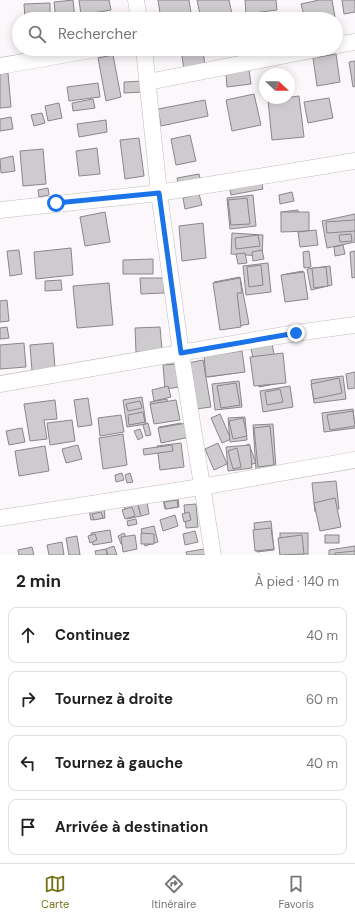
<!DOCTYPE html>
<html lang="fr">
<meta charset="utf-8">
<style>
body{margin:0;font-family:"DM Sans",sans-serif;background:#f6f6f6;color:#222}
.compass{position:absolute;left:259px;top:68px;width:36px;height:36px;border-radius:50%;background:#fff;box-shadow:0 2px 10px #0003;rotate:112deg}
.stop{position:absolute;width:12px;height:12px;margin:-9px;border:3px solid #1a73e8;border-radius:50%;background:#fff}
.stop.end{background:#1a73e8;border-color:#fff;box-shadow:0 1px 4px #0008}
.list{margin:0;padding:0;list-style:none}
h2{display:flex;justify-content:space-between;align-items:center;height:52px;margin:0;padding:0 16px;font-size:17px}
h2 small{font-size:13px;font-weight:400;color:#767676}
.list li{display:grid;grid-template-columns:26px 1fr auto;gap:12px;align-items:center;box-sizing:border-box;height:56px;margin:0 8px 8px;padding:0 8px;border:1px solid #e0e0e0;border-radius:8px}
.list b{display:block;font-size:15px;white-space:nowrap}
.list em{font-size:13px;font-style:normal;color:#767676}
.icon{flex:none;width:22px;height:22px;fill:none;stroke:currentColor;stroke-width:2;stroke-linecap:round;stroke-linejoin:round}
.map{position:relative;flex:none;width:355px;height:555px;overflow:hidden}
.search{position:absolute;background:#fff;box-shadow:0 2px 10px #0003;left:12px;right:12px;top:12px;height:44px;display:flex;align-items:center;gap:10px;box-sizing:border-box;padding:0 14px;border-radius:22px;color:#767676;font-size:15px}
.sheet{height:308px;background:#fff}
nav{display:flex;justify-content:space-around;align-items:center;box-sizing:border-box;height:56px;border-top:1px solid #e0e0e0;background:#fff;font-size:11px;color:#767676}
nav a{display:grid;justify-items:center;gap:2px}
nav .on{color:#747114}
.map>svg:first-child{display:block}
.building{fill:#cecbce;stroke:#8a878a}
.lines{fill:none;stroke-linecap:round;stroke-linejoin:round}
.minor-casing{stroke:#c2bec1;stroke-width:17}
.minor{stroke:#fff;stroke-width:16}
.route{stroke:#1a73e8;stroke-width:5}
</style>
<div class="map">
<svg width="355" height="555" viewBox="0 0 355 555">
<rect width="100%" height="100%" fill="#fbf7fa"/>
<g class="building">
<path d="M73 0 75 19H56L54 2Z"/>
<path d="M79 0H109L111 10 81 15Z"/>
<path d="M158 0H189L192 19H161Z"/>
<path d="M197 0H229L233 19H201Z"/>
<path d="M245 0H276L277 10 246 14Z"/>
<path d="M319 0H332L335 17 326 19H305L301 4Z"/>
<path d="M342 0H355V12L344 14Z"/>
<path d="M50 3V19H25L24 4Z"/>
<path d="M181 49H203L205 67 184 70Z"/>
<path d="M336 54 340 82 317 86 313 58Z"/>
<path d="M113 55 121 97 106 101 98 58Z"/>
<path d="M355 61V86L353 87 349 62Z"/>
<path d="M249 70 251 84 227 87 226 73Z"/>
<path d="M8 73 11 107 0 108V74Z"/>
<path d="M143 81V92L124 93V82Z"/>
<path d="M98 83 100 97 69 101 67 87Z"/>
<path d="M254 94 261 125 232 131 226 100Z"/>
<path d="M299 96 304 137 272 140 268 100Z"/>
<path d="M329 98 333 118 308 123 304 102Z"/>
<path d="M93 99 95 108 73 111 72 103Z"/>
<path d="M205 100 208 116 161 126 158 109Z"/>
<path d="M59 103 62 118 48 121 45 106Z"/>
<path d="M42 113 45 123 34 126 31 115Z"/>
<path d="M11 117 13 129 0 131V119Z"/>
<path d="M106 120 107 132 79 137 77 124Z"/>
<path d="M190 135 196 161 176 165 171 139Z"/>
<path d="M139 138 144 176 125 179 120 140Z"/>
<path d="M97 148 100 174 79 176 76 151Z"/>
<path d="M43 149 46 184 23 186 20 151Z"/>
<path d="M13 156 15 171 1 173 0 159Z"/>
<path d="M199 174 201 183 179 187 177 178Z"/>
<path d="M261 179 263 189 231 195 229 185Z"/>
<path d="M48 188 49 195 39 197 38 190Z"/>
<path d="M292 192 294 201 280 204 279 195Z"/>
<path d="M199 194 202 205 185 209 183 198Z"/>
<path d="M253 195 256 226 230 229 227 198Z"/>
<path d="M247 198 250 224 231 225 228 200Z"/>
<path d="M298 210 300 224 282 226 281 212Z"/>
<path d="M105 212 110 242 85 246 80 217Z"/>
<path d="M281 212H309V231L281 232Z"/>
<path d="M355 214V242L327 248 322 221Z"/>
<path d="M355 220V231L327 233 326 222Z"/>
<path d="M203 223 206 258 182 261 179 226Z"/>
<path d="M316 230 318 245 300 247 298 232Z"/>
<path d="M232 233 263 235 262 256 231 254Z"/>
<path d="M351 234 352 241 340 242 339 235Z"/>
<path d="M258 235 260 246 236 249 235 238Z"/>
<path d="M343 245 345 254 335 256 334 247Z"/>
<path d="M71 248 73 275 36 279 34 252Z"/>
<path d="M19 250 22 274 10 276 7 251Z"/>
<path d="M262 250 264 259 253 261 252 252Z"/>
<path d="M309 251 311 267 304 268 303 252Z"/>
<path d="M355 251V277L352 278 350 252Z"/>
<path d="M245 253 247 263 238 264 236 254Z"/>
<path d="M153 259V274H123V260Z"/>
<path d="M268 263 271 292 246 295 243 266Z"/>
<path d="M261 265 263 285 249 287 247 267Z"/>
<path d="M330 266 332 285 311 290 307 269Z"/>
<path d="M326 267 328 286 314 288 312 268Z"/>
<path d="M303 271 307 295 291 299 286 274Z"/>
<path d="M304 272 308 299 285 302 281 275Z"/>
<path d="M240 277 249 324 223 329 214 282Z"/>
<path d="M140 278H164V293L141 294Z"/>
<path d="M240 278 242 293H237L241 327 220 330 213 283Z"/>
<path d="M61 280 62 290 45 291V281Z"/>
<path d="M109 283 113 325 77 328 73 286Z"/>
<path d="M7 300 9 321 0 322V301Z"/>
<path d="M7 327 9 338 0 339V328Z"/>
<path d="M160 327 162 350 136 352 135 328Z"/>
<path d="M24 343 26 367 0 369V345Z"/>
<path d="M53 343 55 368 32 371 30 345Z"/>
<path d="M272 344 280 383 259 387 251 348Z"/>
<path d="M240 351 243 372 208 377 205 355Z"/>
<path d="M242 351 245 372 206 377 204 356Z"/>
<path d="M283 353 286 383 254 386 250 357Z"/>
<path d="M179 360 184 384 172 386 167 363Z"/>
<path d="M203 360 211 407 196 409 188 363Z"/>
<path d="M178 364 180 387 165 389 163 365Z"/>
<path d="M355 372V388L348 389 346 374Z"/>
<path d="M343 376 346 399 314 403 311 380Z"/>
<path d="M339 378 342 393 314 399 311 384Z"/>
<path d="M239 381 242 407 215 410 212 384Z"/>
<path d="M236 383 240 405 221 408 217 386Z"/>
<path d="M168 386 171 397 154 401 152 390Z"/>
<path d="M290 386 293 407 263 412 260 391Z"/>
<path d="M280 389 283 402 267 405 265 392Z"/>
<path d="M142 397 146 424 127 427 123 400Z"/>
<path d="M88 398 92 425 78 427 74 400Z"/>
<path d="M167 399 169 413 153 416 150 402Z"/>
<path d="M55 400 57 419 44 420 47 439 30 441 24 404Z"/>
<path d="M176 400 180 420 154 424 150 404Z"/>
<path d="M140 401 142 408 128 411 126 404Z"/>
<path d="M353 409 355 428 324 432 322 413Z"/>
<path d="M353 411 355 426 330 430 327 415Z"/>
<path d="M143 412 145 422 129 425 128 415Z"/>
<path d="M220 414 231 439 222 443 211 418Z"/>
<path d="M121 415 124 432 100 436 98 418Z"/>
<path d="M245 417 247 440 230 442 228 418Z"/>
<path d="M243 418 247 436 233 439 229 421Z"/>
<path d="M72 420 75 441 50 445 47 423Z"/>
<path d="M148 423 151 435 146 436 143 425Z"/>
<path d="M181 423 183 434 161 439 159 427Z"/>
<path d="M187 423 190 437 161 443 158 428Z"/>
<path d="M273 424 276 469 256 470 253 425Z"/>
<path d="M270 426 274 465 258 467 254 428Z"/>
<path d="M22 428 25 442 9 445 6 431Z"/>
<path d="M140 429 143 437 138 440 134 431Z"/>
<path d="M123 434 127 465 103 469 99 438Z"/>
<path d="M181 443 184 467 160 470 157 446Z"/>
<path d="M218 443 227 464 214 470 205 449Z"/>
<path d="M249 444 256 463 246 466 239 448Z"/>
<path d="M78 445 82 459 66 463 62 449Z"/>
<path d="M172 445 173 451 144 455 143 449Z"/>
<path d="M250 445 252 468 228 471 226 447Z"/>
<path d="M45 446 49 471 19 476 15 451Z"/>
<path d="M237 448 241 467 233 469 228 451Z"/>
<path d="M122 473 124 480 116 482 115 475Z"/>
<path d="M130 473 133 482 127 483 125 475Z"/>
<path d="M336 481 339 509 315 512 312 483Z"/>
<path d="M178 497 179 507 165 509 163 500Z"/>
<path d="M335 498 341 527 320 531 314 503Z"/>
<path d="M177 500 178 507 166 509 164 502Z"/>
<path d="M137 502 141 516 127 519 124 505Z"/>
<path d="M147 502 149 514 141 516 138 504Z"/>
<path d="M196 504 198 527 186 528 184 505Z"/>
<path d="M132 507 135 516 125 519 122 510Z"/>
<path d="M104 508 105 518 91 520 89 510Z"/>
<path d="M101 512 103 518 94 520 92 514Z"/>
<path d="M189 512 191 520 184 522 182 514Z"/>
<path d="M175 515 178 526 163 531 160 520Z"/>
<path d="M136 519 137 524 128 526 127 521Z"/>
<path d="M271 521 274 550 257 552 254 523Z"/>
<path d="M154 526 158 542 145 546 141 529Z"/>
<path d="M271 528 274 549 255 551 253 530Z"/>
<path d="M110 530 112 542 93 545 91 533Z"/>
<path d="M195 531 198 542 185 545 183 534Z"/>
<path d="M124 533 128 542 121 544 118 536Z"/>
<path d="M141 533 154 534V544H141Z"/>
<rect x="280" y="533" width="28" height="21"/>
<path d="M95 534 97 540 90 543 88 536Z"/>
<path d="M135 535 137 549 123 552 121 537Z"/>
<path d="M302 535 304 554 280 555 278 538Z"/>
<rect x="325" y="535" width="14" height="8"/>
<path d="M77 536 80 555H69L66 538Z"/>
<path d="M62 542 64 555H49L47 545Z"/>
<path d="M114 546 117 555H108L106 549Z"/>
<path d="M355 546V555H329V550Z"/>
<path d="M32 547 34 555H19L18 550Z"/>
<path d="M106 549 107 555H96L95 551Z"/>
<path d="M204 549 205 555H187L186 552Z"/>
<path d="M355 551V555H335V553Z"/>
</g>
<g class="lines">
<defs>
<g id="minor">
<path d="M136 0 139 19"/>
<path d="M336 45 355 42"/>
<path d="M144 49 159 193 181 353 213 555"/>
<path d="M0 66 97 49"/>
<path d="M148 82 317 49"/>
<path d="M0 210 159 193 355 161"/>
<path d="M0 384 296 333 355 325"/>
<path d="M0 518 201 487 355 460"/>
</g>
</defs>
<use href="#minor" class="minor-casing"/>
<use href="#minor" class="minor"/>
</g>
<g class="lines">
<path class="route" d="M56 203 159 193 181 353 296 333"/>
</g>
</svg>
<svg class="compass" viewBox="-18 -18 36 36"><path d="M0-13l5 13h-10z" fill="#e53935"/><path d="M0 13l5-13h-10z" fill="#767676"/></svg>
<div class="stop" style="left:56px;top:203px"></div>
<div class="stop end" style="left:296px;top:333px"></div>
<div class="search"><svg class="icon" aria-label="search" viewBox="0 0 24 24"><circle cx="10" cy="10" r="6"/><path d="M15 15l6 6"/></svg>Rechercher</div>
</div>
<section class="sheet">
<h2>2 min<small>À pied · 140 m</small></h2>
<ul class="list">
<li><svg class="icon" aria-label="ahead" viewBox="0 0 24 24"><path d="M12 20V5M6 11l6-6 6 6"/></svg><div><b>Continuez</b></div><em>40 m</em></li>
<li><svg class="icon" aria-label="right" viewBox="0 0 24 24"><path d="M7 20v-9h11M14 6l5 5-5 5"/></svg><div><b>Tournez à droite</b></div><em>60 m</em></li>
<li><svg class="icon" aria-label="left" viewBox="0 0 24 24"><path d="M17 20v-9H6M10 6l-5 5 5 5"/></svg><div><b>Tournez à gauche</b></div><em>40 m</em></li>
<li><svg class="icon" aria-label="arrive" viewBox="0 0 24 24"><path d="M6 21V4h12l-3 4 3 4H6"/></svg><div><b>Arrivée à destination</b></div></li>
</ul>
</section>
<nav>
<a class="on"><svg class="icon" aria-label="map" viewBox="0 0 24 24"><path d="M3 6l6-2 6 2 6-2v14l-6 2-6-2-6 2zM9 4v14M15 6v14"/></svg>Carte</a>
<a><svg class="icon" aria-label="directions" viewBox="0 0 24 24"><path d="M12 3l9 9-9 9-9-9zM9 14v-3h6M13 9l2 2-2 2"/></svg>Itinéraire</a>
<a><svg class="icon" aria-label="saved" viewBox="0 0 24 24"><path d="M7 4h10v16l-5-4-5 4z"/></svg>Favoris</a>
</nav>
